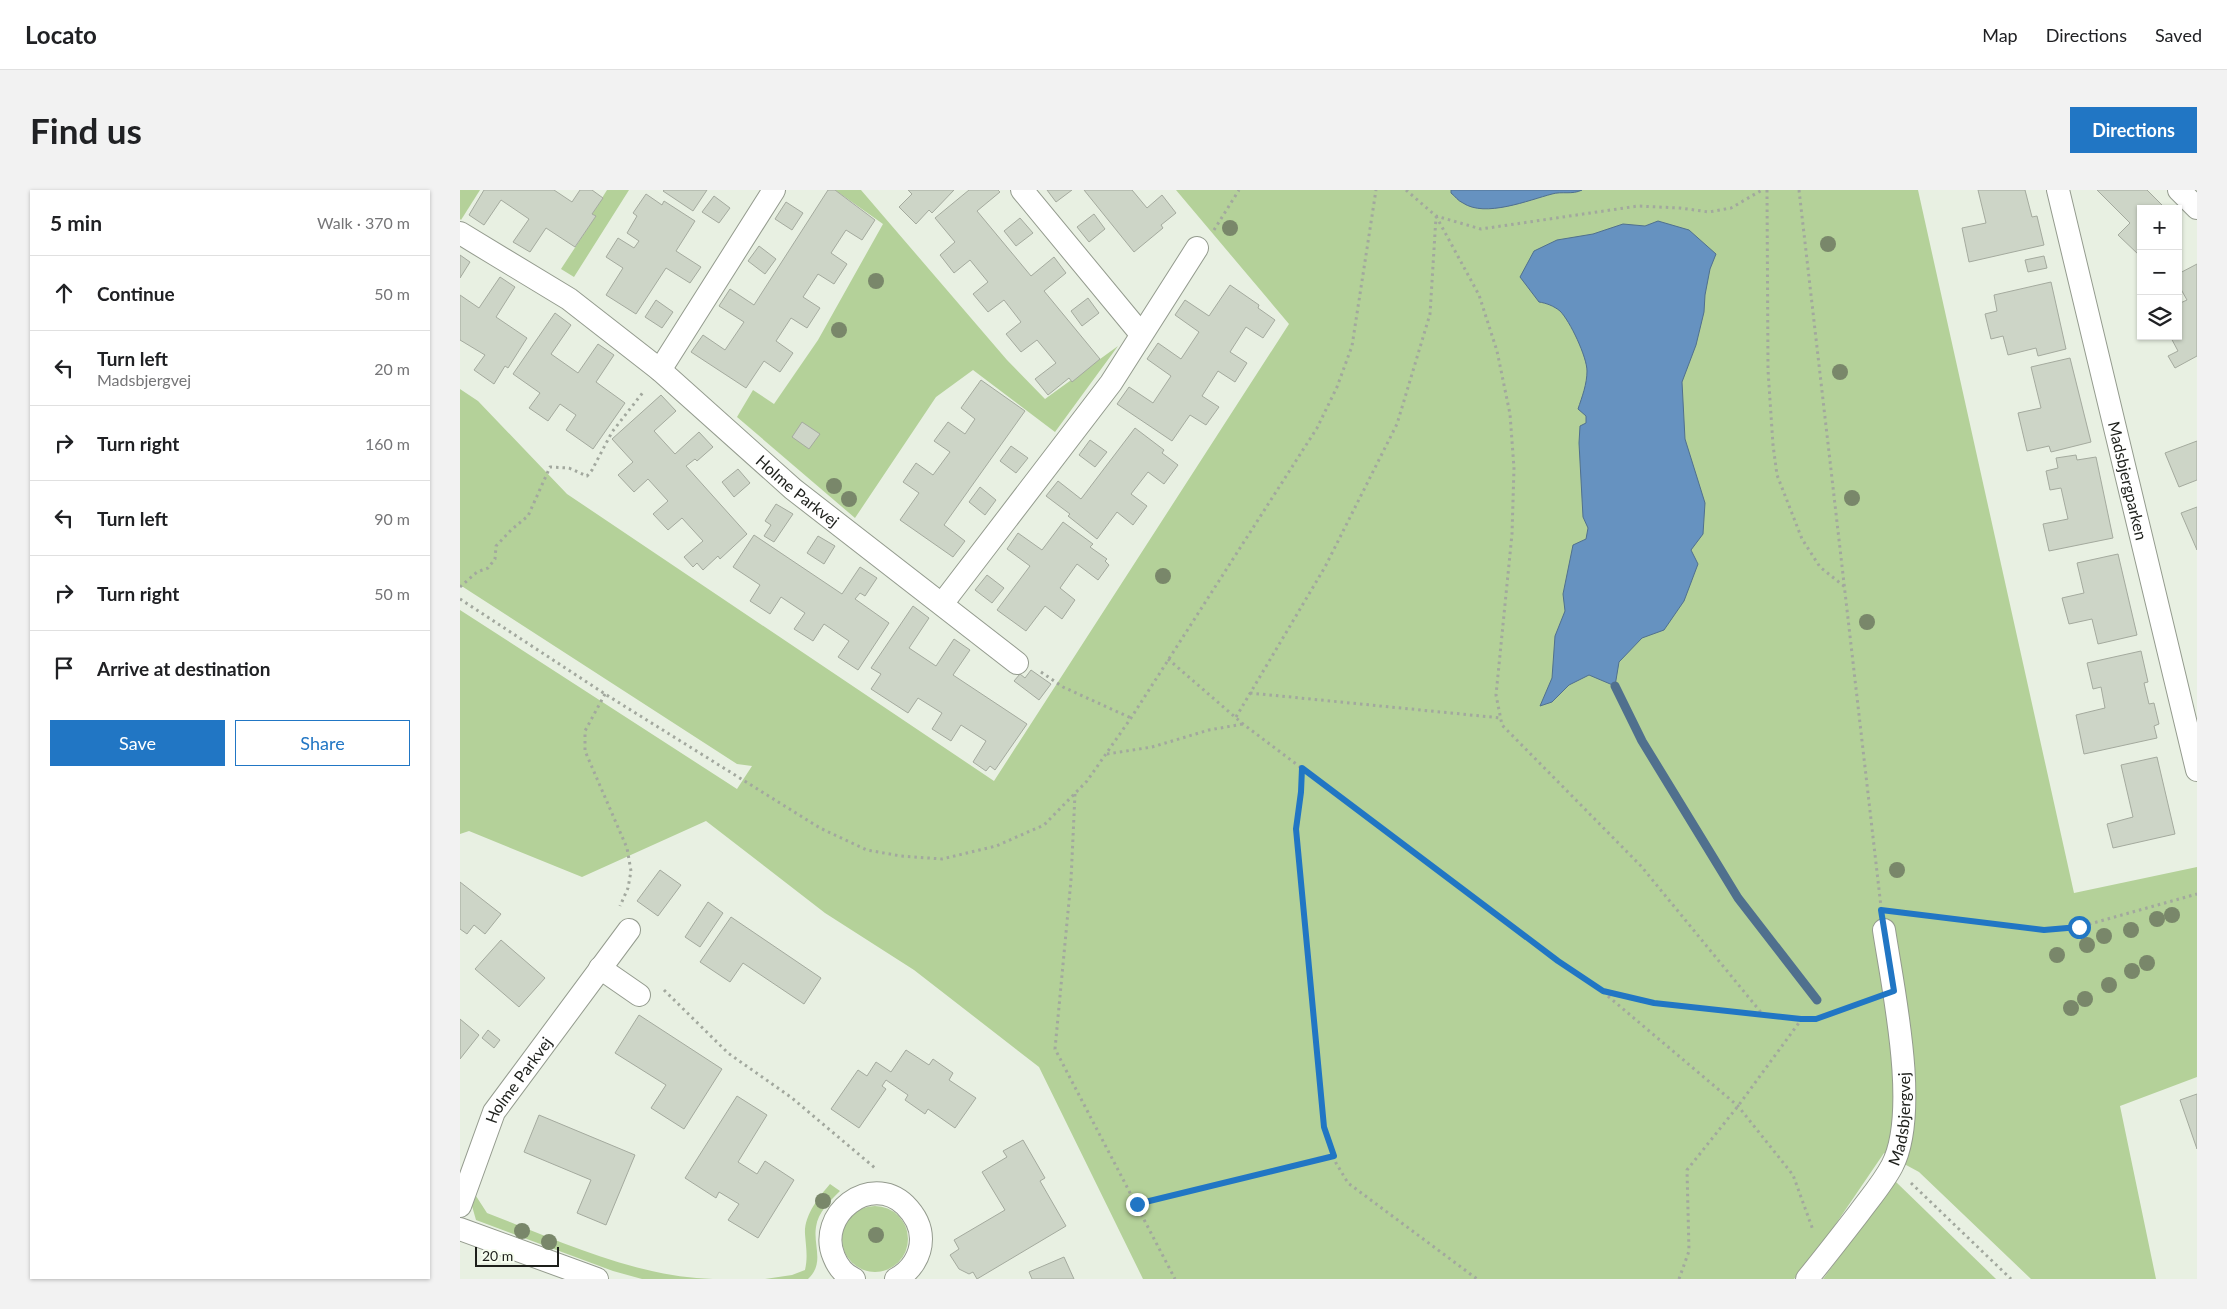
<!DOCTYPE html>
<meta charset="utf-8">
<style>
body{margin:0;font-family:Lato,sans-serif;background:#f2f2f2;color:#202124}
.controls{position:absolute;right:15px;top:15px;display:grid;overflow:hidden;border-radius:0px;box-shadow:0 1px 4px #0004}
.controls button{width:45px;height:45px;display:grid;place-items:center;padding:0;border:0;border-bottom:1px solid #e0e0e0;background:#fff;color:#202124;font:25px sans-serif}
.scale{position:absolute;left:15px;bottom:12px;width:84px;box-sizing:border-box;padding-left:5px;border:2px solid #1d1f1b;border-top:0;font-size:14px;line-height:18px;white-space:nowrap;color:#1d1f1b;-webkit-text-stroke:4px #f6fdef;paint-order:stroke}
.stop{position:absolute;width:15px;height:15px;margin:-11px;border:4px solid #2176c4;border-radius:50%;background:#fff}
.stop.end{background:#2176c4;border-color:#fff;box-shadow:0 1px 5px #0008}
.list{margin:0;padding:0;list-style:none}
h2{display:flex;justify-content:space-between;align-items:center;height:65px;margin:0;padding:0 20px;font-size:21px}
h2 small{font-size:16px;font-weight:400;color:#757577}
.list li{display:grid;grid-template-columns:32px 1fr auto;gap:15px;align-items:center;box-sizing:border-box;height:75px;padding:0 20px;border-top:1px solid #e0e0e0}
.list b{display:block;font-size:19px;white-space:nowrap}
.list p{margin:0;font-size:16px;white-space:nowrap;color:#757577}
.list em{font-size:16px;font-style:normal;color:#757577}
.actions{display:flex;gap:10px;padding:15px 20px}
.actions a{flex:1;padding:11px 0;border:1px solid #2176c4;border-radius:0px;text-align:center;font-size:18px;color:#2176c4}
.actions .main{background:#2176c4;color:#fff}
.icon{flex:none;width:28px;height:28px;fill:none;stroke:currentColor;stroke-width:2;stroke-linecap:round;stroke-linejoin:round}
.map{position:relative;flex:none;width:1737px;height:1089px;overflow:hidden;border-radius:0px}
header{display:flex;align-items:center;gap:30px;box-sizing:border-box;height:70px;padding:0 25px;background:#fff;border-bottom:1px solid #e0e0e0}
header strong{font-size:24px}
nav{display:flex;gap:28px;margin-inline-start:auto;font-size:18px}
.intro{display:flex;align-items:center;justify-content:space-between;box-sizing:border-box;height:120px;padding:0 30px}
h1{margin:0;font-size:35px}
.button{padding:12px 22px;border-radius:0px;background:#2176c4;color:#fff;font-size:18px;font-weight:700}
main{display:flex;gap:30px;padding:0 30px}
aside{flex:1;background:#fff;border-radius:0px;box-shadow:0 1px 4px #0004}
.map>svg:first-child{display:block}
.green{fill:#b4d199}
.water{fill:#6692c0;stroke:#50708e}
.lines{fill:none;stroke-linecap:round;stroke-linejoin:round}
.stream{stroke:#50708e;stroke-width:9}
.building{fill:#cdd5c7;stroke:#a4aa9e}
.street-casing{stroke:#949b8e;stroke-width:24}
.path{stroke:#a2a89e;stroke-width:3;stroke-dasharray:2.5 4;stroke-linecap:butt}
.street{stroke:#fff;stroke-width:22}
.tree{fill:#79876a}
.route{stroke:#2176c4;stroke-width:6}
.labels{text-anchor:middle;stroke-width:4;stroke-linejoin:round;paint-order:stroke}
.street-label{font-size:16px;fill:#1d1f1b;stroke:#f6fdef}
</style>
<header>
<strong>Locato</strong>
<nav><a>Map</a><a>Directions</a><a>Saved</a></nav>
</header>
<div class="intro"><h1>Find us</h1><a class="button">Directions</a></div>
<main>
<aside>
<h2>5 min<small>Walk · 370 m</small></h2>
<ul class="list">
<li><svg class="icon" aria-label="ahead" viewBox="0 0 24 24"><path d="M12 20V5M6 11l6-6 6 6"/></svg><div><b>Continue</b></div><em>50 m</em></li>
<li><svg class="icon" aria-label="left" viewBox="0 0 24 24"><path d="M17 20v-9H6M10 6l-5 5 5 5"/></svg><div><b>Turn left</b><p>Madsbjergvej</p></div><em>20 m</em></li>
<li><svg class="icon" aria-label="right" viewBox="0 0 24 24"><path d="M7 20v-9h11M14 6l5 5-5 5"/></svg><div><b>Turn right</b></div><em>160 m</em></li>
<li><svg class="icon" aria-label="left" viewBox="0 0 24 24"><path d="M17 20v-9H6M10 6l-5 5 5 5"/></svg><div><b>Turn left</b></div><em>90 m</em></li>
<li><svg class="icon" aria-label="right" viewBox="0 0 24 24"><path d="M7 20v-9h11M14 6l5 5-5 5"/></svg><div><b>Turn right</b></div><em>50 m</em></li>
<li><svg class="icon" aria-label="arrive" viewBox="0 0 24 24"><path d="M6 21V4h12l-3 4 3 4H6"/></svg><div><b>Arrive at destination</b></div></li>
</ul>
<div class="actions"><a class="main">Save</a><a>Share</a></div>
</aside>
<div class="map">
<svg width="1737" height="1089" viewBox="0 0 1737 1089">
<rect width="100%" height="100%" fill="#e8f0e2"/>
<g class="green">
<path d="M0 0H20L1 30 0 29Z"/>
<path d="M147 0H169L114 87 101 79 135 27 132 24Z"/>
<path d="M375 0H401L547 170 585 209 658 156 595 242 513 180 476 207 395 328 277 227 293 200 314 214 358 150 423 34Z"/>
<path d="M716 0H1458L1614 703 1737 677V887L1660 916 1696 1089H1571L1459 982 1424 963 1356 1063 1334 1089H683L579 877 454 780 365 723 246 631 122 687 9 641 0 644V420L277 599 292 576 277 574 0 395V199L18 211 107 304 534 591 829 134Z"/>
<path d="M1435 991 1536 1089H1363Z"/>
<path d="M370 994 380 1001C370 1011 358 1022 356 1037 353 1056 365 1073 348 1089H305L332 1085 345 1080C348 1067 346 1057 345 1044 344 1025 359 1007 370 994Z"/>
<path d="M16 1006 27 1023C100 1051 175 1087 253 1089H182L153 1081 16 1030 12 1016Z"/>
<circle cx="415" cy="1049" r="33"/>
</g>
<g class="water">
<path d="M991 0H1122C1112 5 1102 1 1092 4 1069 10 1025 28 1003 13 998 11 995 6 991 3Z"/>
<path d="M1198 31 1229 40 1256 64 1250 79 1245 105 1244 122 1236 155 1222 192 1225 249 1245 313 1243 344 1231 360 1238 374 1224 411 1204 440 1182 448 1159 472 1155 496 1129 485 1109 495 1092 512 1080 516 1092 488 1095 446 1105 421 1103 404 1113 355 1126 349 1128 338 1123 327 1119 253 1120 236 1126 233V226L1118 219C1122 207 1127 194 1127 181 1127 167 1110 131 1100 121 1094 116 1086 113 1079 112L1060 87 1074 61 1097 50 1133 44 1163 34 1185 36Z"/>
</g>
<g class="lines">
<path class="stream" d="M1155 496 1182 551 1278 708 1357 810"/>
</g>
<g class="building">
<path d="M24 0H94L112 12 120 0H132L143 8 132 24 136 26 115 57 86 38 70 62 53 52 69 29 41 10 24 35 9 25Z"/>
<path d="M204 0H247L233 21 203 1Z"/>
<path d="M368 0H375L415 30 402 50 386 40 371 63 387 74 374 94 358 84 343 107 360 118 347 138 331 128 316 151 333 163 320 182 304 171 286 198 231 162 243 145 265 160 284 132 259 116 270 99 294 115Z"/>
<path d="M448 0H494L472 23 469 20 456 34 439 17 452 4Z"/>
<path d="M509 0H538L540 2 517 21 571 86 594 67 606 83 584 101 640 169 612 192 609 188 588 205 575 189 596 173 577 150 561 162 546 144 561 132 544 110 528 122 513 104 528 92 510 70 494 83 480 65 495 52 475 28Z"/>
<path d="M587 0H612L596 12Z"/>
<path d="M624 0H672L687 18 702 5 716 23 701 35 703 38 674 62Z"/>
<path d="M1518 0H1565L1572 27 1577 26 1584 55 1509 72 1502 38 1526 33Z"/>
<path d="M1637 0H1687L1706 19H1681V63L1679 65 1658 45 1670 33Z"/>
<path d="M186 4 202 15 204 11 235 31 216 61 241 77 230 93 206 78 176 124 146 105 163 78 146 67 158 48 174 58 179 51 167 43 177 26 173 23Z"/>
<path d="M254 6 270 18 259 33 242 22Z"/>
<path d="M326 12 343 23 332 40 315 29Z"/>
<path d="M634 24 645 39 629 52 617 37Z"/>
<path d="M560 28 573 43 556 56 544 41Z"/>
<path d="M299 56 316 69 305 84 288 71Z"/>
<path d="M0 65 10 72 0 88Z"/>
<path d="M1584 66 1587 78 1568 82 1565 70Z"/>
<path d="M1737 74V166L1715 178 1708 166 1718 161 1710 146H1718V114L1727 110 1718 94V84Z"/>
<path d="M40 87 55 97 36 127 67 148 48 178 45 176 34 194 14 180 25 165 0 150V105L19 118Z"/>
<path d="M1591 92 1606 159 1578 166 1576 158 1548 165 1543 146 1531 149 1525 124 1537 121 1534 105Z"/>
<path d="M770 95 799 115 798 118 815 130 803 148 786 137 770 162 787 173 775 192 758 181 742 206 759 217 746 235 730 225 712 251 657 214 669 197 693 213 711 186 687 169 698 153 721 169 739 142 715 125 725 110 749 126Z"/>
<path d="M628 108 639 123 622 136 611 121Z"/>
<path d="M196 110 213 122 202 138 185 127Z"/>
<path d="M95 123 111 135 91 164 118 183 138 154 154 165 136 192 165 213 133 259 106 240 116 225 100 214 88 231 69 218 80 203 53 184Z"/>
<path d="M1610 168 1631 252 1591 262 1589 256 1567 261 1558 223 1581 218 1571 177Z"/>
<path d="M521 190 565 221 484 335 505 351 493 367 440 330 459 303 443 292 456 273 473 285 490 262 474 251 488 232 505 244 515 229 501 218Z"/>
<path d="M201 205 216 221 194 241 215 264 239 242 253 257 237 271 235 269 226 276 287 344 260 369 258 366 243 380 237 373 233 377 224 367 243 351 222 328 208 340 193 324 208 311 188 289 174 302 158 285 173 272 152 249Z"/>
<path d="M342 232 360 244 349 259 332 247Z"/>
<path d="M675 238 704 260 702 263 718 275 704 294 688 282 671 304 687 316 673 335 657 322 637 349 608 326 610 324 586 306 598 291 621 309Z"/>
<path d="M630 250 647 262 635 277 619 265Z"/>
<path d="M1737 251V290L1719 297 1705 263Z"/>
<path d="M551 256 568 268 556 283 540 271Z"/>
<path d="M1616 265 1617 270 1636 267 1653 348 1589 361 1583 334 1608 329 1601 298 1590 300 1586 281 1598 278 1596 268Z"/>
<path d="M278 279 290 293 274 307 262 292Z"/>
<path d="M520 297 536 310 525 325 509 312Z"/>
<path d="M316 314 333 324 314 352 304 346 311 335 305 331Z"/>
<path d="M1737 317V360L1721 323Z"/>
<path d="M603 332 633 354 630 357 647 369 645 371 649 375 638 390 617 374 600 398 615 410 602 429 585 416 566 441 537 420 570 376 547 359 558 343 582 360Z"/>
<path d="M294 345 382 404 400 377 417 388 405 406 400 403 395 409 429 433 398 480 378 467 389 451 364 434 353 451 334 439 345 423 321 407 310 424 290 411 300 395 273 377Z"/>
<path d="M358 346 375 356 364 374 347 363Z"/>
<path d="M1658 364 1677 445 1638 454 1632 429 1609 434 1602 408 1624 403 1617 373Z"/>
<path d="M527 385 544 398 532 413 515 400Z"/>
<path d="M453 416 469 428 449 458 476 476 494 449 510 460 493 485 567 534 535 580 530 576 526 581 513 572 526 551 501 535 491 551 472 539 482 523 458 508 448 523 411 499 421 484 411 478Z"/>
<path d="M1681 461 1688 492 1684 493 1689 514 1694 513 1699 534 1694 536 1697 548 1624 564 1616 525 1645 518 1641 497 1633 499 1627 473Z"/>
<path d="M571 480 591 494 579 510 554 491 560 484 565 488Z"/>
<path d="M1697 567 1715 644 1653 658 1647 634 1673 627 1661 575Z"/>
<path d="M200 680 221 695 198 726 177 711Z"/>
<path d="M0 692 41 724 25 744 14 735 7 744 0 739Z"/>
<path d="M248 712 263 723 240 757 225 747Z"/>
<path d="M271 727 361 788 344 814 283 773 270 792 240 772Z"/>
<path d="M41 750 85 788 59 817 15 779Z"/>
<path d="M179 825 262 879 224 939 191 918 206 895 155 863Z"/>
<path d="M0 829 19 845 0 869Z"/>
<path d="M28 840 40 850 34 858 22 848Z"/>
<path d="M446 860 469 875 473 869 493 883 489 890 516 908 495 938 468 919 465 924 445 910 448 905 426 890 422 896 426 899 399 938 371 919 398 880 407 886 416 872 431 882Z"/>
<path d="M1737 904V959L1720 910Z"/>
<path d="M277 906 307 925 278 972 297 984 305 971 334 990 298 1048 268 1030 279 1014 259 1002 256 1008 225 988Z"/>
<path d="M79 925 175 965 146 1035 117 1023 131 990 64 962Z"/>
<path d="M563 950 585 988 580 991 606 1036 517 1089 513 1082 509 1084 499 1079 490 1065 499 1059 494 1050 545 1020 522 982 547 967 543 961Z"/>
<path d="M604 1067 614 1089H572L569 1082Z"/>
</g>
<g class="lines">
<defs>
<g id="street">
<path d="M562 0 681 144"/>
<path id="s1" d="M1598 0 1737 580"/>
<path d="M1719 0 1737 18"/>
<path id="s2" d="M0 43 109 109 200 180 333 299 557 473"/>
<path d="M200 180 314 0"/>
<path d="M482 414 651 193 737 58"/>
<path d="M140 778 179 805"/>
<path id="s3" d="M0 1016 34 922 169 740"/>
<path d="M0 1039 137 1089"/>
<path d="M394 1089C385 1085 378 1077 374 1067 356 1025 410 982 445 1015 454 1024 461 1035 461 1049 461 1066 451 1081 436 1089"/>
<path id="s4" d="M1347 1089C1365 1067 1382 1045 1399 1023 1410 1008 1423 993 1432 976 1460 923 1433 799 1424 740"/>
</g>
</defs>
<use href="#street" class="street-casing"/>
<g class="path">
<path d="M946 0 976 26 1021 39 1178 16 1220 18 1249 22 1271 18 1302 0"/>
<path d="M1307 0 1308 180 1313 255 1317 285 1342 349 1360 377 1385 397"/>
<path d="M1339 0 1421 717"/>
<path d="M976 26 1019 105 1037 161 1050 224 1054 278 1052 344 1036 505 1042 535 1181 676 1304 826"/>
<path d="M754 40 779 0"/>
<path d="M0 397 17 382 28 378 35 369 36 356 51 340 68 326 90 277 109 278 127 286 132 280 152 242 184 201"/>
<path d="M0 409 145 504 360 638 407 660 441 666 482 669 536 656 584 635 627 591 671 528 857 238 877 197 892 156 916 0"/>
<path d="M708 469 783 534 1098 771 1143 801 1194 813 1341 829H1356L1409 810"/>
<path d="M581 482 603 497 671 528"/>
<path d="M790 503 1041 528"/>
<path d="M145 504 125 541V561L167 658 171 681 168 698 160 716"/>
<path d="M776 527 865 377 937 234 970 124 976 27"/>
<path d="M647 564 692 557 749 540 783 534"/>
<path d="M842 579 841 602 836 639 864 937 876 973 888 993 1017 1089"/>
<path d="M615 604 611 690 595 859 715 1089"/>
<path d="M1442 722 1584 740 1619 737 1737 704"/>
<path d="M204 800 268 863 332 908 415 978"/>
<path d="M1143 802 1278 916 1333 985 1353 1040"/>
<path d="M1451 993 1551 1089"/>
<path d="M677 1014 873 966"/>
<path d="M1219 1089 1229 1061 1227 980 1278 916 1341 830"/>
</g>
<use href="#street" class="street"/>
</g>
<g class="tree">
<circle cx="770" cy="38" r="8"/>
<circle cx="1368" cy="54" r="8"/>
<circle cx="416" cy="91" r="8"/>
<circle cx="379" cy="140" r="8"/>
<circle cx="1380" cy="182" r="8"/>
<circle cx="374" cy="296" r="8"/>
<circle cx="1392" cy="308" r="8"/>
<circle cx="389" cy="309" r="8"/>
<circle cx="703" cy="386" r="8"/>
<circle cx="1407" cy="432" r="8"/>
<circle cx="1437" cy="680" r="8"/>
<circle cx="1712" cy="725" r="8"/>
<circle cx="1697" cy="729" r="8"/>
<circle cx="1671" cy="740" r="8"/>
<circle cx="1644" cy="746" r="8"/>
<circle cx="1627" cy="755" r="8"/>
<circle cx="1597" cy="765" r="8"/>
<circle cx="1687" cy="773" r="8"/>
<circle cx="1672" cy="781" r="8"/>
<circle cx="1649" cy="795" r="8"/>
<circle cx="1625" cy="809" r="8"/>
<circle cx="1611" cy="818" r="8"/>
<circle cx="363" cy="1011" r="8"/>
<circle cx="62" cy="1041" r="8"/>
<circle cx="416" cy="1045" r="8"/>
<circle cx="89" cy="1052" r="8"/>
</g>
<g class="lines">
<path class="route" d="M677 1014 874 966 864 937 836 639 841 602 842 578 1098 771 1143 801 1194 813 1341 829H1356L1434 801 1421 720 1584 740 1619 737"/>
</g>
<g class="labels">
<g class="street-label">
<text dy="6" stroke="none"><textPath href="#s1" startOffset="299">Madsbjergparken</textPath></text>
<text dy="6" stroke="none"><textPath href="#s2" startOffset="426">Holme Parkvej</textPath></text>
<text dy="6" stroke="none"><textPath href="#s3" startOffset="140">Holme Parkvej</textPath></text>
<text dy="6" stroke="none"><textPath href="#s4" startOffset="190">Madsbjergvej</textPath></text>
</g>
</g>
</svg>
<div class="controls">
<button>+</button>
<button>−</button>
<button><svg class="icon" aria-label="layers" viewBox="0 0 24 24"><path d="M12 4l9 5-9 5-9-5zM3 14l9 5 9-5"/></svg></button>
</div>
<div class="scale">20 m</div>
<div class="stop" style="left:1619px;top:737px"></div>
<div class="stop end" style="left:677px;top:1014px"></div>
</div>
</main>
